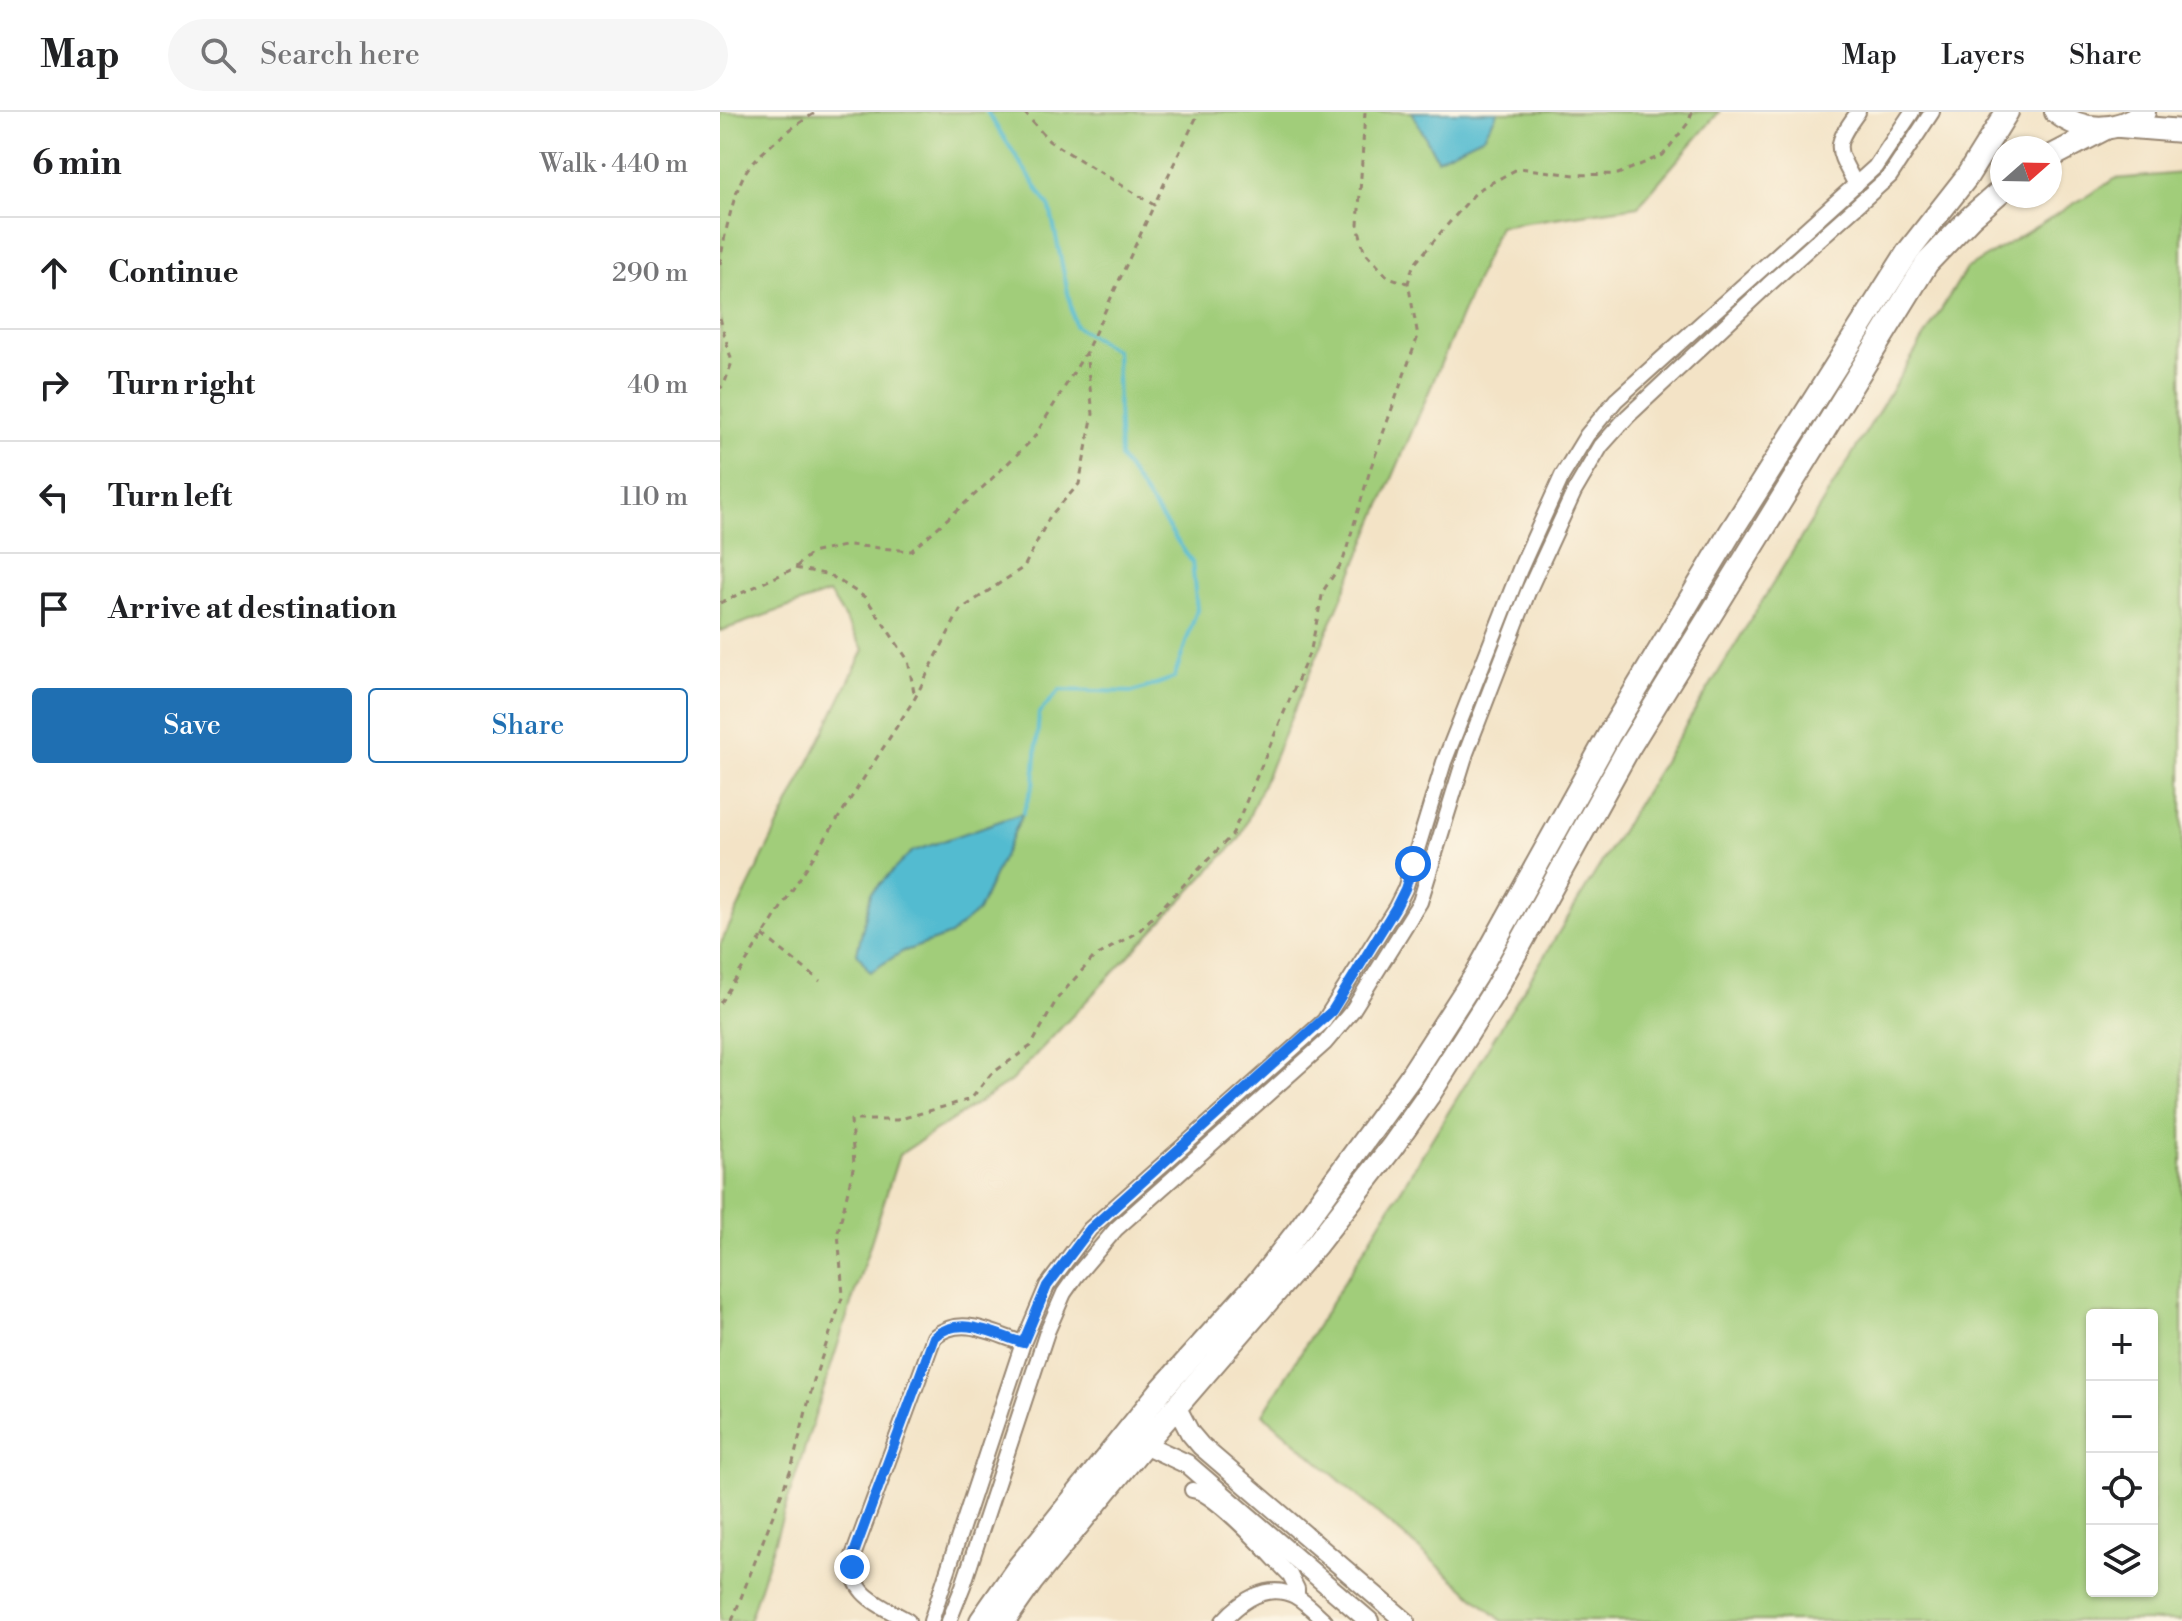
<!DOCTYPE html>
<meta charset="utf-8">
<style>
body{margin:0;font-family:"Libre Bodoni",serif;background:#f6f6f6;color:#202124}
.controls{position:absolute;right:24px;bottom:24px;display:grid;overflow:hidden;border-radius:8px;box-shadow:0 2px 6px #0004}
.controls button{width:72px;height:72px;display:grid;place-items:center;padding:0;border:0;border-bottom:2px solid #e0e0e0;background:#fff;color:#202124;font:40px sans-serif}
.compass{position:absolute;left:1270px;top:24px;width:72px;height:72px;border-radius:50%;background:#fff;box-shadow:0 2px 6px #0004;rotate:70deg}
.stop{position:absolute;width:24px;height:24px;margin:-18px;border:6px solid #1a73e8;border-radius:50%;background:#fff}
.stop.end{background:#1a73e8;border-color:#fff;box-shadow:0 2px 8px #0008}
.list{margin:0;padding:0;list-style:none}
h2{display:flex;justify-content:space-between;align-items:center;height:104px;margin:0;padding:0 32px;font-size:34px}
h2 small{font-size:26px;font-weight:400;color:#757577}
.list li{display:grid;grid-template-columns:52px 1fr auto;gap:24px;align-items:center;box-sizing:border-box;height:112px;padding:0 32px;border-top:2px solid #e0e0e0}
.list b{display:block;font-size:30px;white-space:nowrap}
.list em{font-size:26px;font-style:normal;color:#757577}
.actions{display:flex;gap:16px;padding:24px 32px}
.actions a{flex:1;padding:18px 0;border:2px solid #1f6fb2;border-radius:8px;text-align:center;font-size:28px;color:#1f6fb2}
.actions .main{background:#1f6fb2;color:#fff}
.icon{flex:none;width:44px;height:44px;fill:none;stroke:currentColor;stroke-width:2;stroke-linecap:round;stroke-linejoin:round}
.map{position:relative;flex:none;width:1462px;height:1509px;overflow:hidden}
header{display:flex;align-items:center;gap:48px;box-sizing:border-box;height:112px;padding:0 40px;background:#fff;border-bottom:2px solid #e0e0e0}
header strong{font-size:38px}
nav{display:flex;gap:44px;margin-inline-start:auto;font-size:28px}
.search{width:560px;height:72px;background:#f6f6f6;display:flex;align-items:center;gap:20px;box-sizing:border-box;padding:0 28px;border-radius:44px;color:#757577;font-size:30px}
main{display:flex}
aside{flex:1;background:#fff}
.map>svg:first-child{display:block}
.green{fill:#a1cd7a;stroke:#6e7c4c;stroke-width:2;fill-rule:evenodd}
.water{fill:#53bbd0;stroke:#477277;stroke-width:2}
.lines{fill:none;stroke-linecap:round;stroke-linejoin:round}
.stream{stroke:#53bbd0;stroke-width:4}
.minor-casing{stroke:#978672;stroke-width:18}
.tertiary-casing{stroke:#978672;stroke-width:22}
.primary-casing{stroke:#978672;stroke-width:26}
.path{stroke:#978672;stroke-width:3;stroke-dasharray:6 6;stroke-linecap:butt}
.minor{stroke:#fff;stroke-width:14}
.tertiary{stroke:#fff;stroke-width:18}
.primary{stroke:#fff;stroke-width:22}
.route{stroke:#1a73e8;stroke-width:10}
</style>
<header>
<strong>Map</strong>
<div class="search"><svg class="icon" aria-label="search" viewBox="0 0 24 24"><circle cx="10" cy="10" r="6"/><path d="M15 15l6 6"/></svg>Search here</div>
<nav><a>Map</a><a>Layers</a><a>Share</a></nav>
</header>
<main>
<aside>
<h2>6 min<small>Walk · 440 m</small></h2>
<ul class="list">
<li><svg class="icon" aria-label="ahead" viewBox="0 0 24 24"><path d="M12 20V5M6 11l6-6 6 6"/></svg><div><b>Continue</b></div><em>290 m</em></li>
<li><svg class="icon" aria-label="right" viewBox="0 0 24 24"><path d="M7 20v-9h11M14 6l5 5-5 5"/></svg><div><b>Turn right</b></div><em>40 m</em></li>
<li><svg class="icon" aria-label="left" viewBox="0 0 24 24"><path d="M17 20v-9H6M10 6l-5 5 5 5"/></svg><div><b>Turn left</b></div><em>110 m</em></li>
<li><svg class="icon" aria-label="arrive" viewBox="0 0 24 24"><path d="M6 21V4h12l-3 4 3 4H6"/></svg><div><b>Arrive at destination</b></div></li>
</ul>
<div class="actions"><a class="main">Save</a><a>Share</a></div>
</aside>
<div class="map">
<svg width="1462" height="1509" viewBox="0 0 1462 1509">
<rect width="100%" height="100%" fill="#fcf5e5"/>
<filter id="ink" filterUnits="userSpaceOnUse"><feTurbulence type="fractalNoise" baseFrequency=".0125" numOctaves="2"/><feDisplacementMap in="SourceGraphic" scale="16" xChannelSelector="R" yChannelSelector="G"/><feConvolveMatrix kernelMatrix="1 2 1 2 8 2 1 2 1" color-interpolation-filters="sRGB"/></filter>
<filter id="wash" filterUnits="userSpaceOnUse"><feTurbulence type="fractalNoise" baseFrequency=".006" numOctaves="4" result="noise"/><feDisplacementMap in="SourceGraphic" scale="32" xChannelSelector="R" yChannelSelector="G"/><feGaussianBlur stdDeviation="1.8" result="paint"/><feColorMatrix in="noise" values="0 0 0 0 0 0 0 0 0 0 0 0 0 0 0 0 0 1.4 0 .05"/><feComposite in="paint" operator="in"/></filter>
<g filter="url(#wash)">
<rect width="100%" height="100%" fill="#f3e3c6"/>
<g class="green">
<path d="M0 0H999L918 94 779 114 520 726 291 969 179 1043 29 1509H0V833L144 538 109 481 0 519Z"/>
<path d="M1462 61V1509H782L543 1302 1246 157 1395 67ZM1372 1203H1432V1479H1372Z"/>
</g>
<g class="water">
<path d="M692 0H778L764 24 717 47Z"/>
<path d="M303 701 258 799 230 823 182 840 150 860 137 841 151 781 191 740Z"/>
</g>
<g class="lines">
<path class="stream" d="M267 0 330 96 355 214 396 239 400 346 472 450 477 498 454 566 413 580 340 578 319 601 314 670 303 701"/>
</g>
</g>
<g filter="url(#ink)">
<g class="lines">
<defs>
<g id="minor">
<path d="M1136 73C1116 35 1112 36 1138 0"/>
<path d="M472 1378C495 1380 551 1444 570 1463L577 1477V1485"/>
<path d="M188 1509C159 1492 128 1483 133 1444L214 1225C241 1202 273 1222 303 1231"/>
<path d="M211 1509 303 1231 327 1174 370 1117 604 909 676 795 685 777 724 650 800 457 842 364 867 323 896 288 1155 55 1192 0"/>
<path d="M229 1509 243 1474 327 1220 344 1181 356 1164 396 1117 605 931 632 899 700 790 746 641 808 480 854 380 881 334 908 304 1048 173 1170 64 1212 0"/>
<path d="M503 1509C521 1489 547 1470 575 1484 586 1490 596 1501 605 1509"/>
</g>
<g id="tertiary">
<path d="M456 1294 470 1321 481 1334 685 1509"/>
<path d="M424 1332 467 1352 649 1509"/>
</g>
<g id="primary">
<path d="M1336 0C1362 21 1397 21 1424 0"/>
<path d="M1400 14 1462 19"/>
<path d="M1330 45 1386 16"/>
<path d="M261 1509 298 1456 442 1277 541 1167 579 1118 689 967 756 863 890 621 1010 421 1188 140 1246 66 1287 0"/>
<path d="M284 1509 312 1469 424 1332 596 1133 672 1035 708 984 775 878 908 637 1207 151 1251 105 1282 78"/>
</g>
</defs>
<use href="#minor" class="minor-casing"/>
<use href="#tertiary" class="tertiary-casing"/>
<use href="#primary" class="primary-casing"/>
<g class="path">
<path d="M304 0 329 29 434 93 479 0"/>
<path d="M645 0 638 113 644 139 668 165 687 171"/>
<path d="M0 152C3 129 13 82 25 61 36 42 77 11 97 0"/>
<path d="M0 206 12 250 4 273 0 276"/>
<path d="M75 456 110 463 146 486 188 548 195 586"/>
<path d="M0 491 75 456 91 441 129 433 191 439 261 377 313 327 366 240 434 93"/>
<path d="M43 823 100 869"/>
<path d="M0 891 195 586 240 498 304 455 330 404 359 372 373 302 366 240"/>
<path d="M12 1509 72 1354 94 1268 123 1183 118 1120 134 1053 131 1008H177L251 987 271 962 311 934 337 887 373 846 419 819 512 723 591 537 603 479 623 449 651 355 698 224 688 171 693 154 722 119 758 78 799 56 855 63 898 62 943 43 968 11 972 0"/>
</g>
<use href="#minor" class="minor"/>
<use href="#tertiary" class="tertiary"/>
<use href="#primary" class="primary"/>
</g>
</g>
<g class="lines" filter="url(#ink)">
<path class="route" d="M132 1455 133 1444 214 1225C240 1202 274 1222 303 1231L327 1174 370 1117 612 899 676 795 685 777 693 752"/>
</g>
</svg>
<div class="controls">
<button>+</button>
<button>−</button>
<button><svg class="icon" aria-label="locate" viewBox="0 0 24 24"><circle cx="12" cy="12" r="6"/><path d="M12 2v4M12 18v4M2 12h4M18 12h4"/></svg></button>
<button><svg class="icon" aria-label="layers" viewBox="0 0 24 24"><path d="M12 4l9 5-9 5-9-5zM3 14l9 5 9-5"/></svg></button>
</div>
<svg class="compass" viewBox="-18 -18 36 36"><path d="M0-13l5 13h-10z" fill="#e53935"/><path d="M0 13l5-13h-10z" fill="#757577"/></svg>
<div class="stop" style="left:693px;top:752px"></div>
<div class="stop end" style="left:132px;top:1455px"></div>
</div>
</main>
